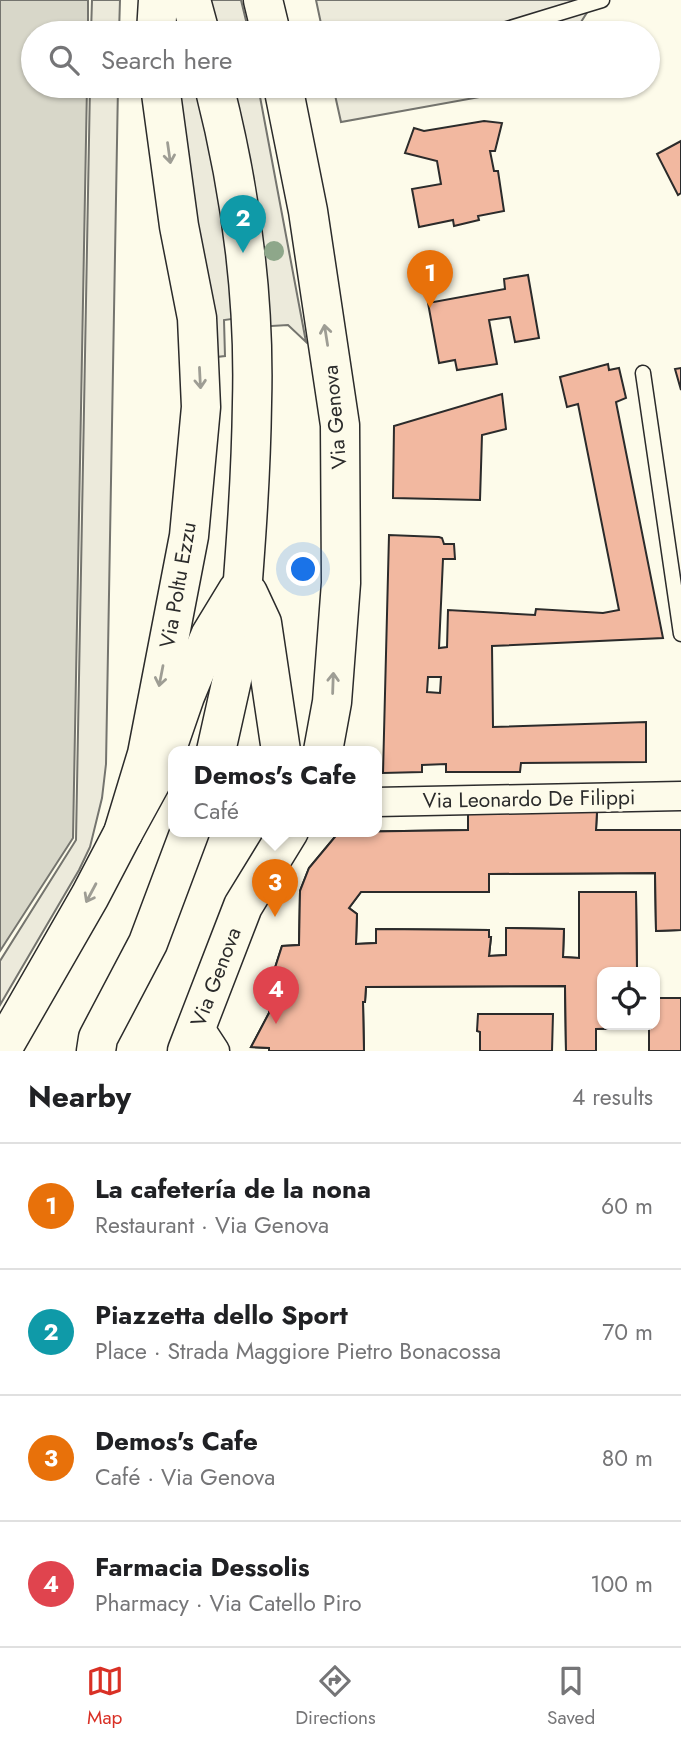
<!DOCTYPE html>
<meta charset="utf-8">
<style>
body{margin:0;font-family:Jost,sans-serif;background:#f2f2f2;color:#202124}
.controls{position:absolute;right:21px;bottom:21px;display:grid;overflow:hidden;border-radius:14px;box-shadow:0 2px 5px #0004}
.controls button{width:63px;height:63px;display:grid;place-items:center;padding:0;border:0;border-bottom:2px solid #e0e0e0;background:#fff;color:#202124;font:35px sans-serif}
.you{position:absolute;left:304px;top:570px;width:24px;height:24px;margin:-18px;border:5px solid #fff;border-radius:50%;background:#1a73e8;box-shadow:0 0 0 10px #1a73e833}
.badge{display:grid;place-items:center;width:46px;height:46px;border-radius:50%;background:#d93025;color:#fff;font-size:23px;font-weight:700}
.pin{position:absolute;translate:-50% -58px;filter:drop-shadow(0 2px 4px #0008)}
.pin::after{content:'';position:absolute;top:37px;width:24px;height:21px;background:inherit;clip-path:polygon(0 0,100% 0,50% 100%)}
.popup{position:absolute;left:168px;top:746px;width:214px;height:91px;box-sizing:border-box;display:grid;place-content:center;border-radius:14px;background:#fff;filter:drop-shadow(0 2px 5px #0005);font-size:23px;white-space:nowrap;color:#757577}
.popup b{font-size:26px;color:#202124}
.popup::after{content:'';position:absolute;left:50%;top:100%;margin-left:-14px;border:14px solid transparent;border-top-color:#fff}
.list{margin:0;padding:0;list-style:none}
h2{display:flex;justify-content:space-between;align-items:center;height:91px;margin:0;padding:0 28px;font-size:30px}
h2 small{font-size:23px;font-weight:400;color:#757577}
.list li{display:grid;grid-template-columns:46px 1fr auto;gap:21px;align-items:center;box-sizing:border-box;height:126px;padding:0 28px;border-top:2px solid #e0e0e0}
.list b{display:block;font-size:26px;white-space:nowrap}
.list p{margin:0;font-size:23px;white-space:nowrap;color:#757577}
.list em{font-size:23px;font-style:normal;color:#757577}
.icon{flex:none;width:38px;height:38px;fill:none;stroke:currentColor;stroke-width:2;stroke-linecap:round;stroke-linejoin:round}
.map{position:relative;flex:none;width:681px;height:1051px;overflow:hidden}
.search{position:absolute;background:#fff;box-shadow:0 2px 5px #0004;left:21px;right:21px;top:21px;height:77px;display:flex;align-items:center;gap:18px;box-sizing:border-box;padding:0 24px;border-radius:38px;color:#757577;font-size:26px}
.sheet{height:595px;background:#fff}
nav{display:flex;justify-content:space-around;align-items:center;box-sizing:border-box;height:98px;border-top:2px solid #e0e0e0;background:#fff;font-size:19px;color:#757577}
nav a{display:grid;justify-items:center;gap:4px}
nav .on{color:#d93025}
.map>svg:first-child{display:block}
.parking{fill:#eceadb;stroke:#74746e;stroke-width:2}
.water{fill:#d8d7c9;stroke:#74746e;stroke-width:2}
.building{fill:#f2b8a0;stroke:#2b2b2b;stroke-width:2;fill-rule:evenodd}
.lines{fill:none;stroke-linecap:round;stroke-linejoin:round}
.lane-casing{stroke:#2b2b2b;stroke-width:17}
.street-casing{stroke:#2b2b2b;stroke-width:31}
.secondary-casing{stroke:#2b2b2b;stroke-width:41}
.primary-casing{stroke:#2b2b2b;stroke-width:41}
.lane{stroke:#fdfbea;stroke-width:14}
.street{stroke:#fdfbea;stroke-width:28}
.secondary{stroke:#fdfbea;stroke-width:38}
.primary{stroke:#fdfbea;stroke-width:38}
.tree{fill:#8ea78a}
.oneway{stroke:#9e9d94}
.labels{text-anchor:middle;stroke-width:5;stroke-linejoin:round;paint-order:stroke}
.street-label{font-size:21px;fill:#2b2b2b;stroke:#fdfbea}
</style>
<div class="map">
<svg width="681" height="1051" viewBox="0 0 681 1051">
<rect width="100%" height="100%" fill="#fdfbea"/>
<g class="parking">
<path d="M92 0H120L119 33H91Z"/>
<path d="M179 0H241L249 33H179Z"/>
<path d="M316 0H595L574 33H323Z"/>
<path d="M90 86H118L106 764 102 798 90 847 79 870 0 1005V961L76 840Z"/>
<path d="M178 86H258L306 342 288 325 255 327 253 316 224 320 225 356 208 358Z"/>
<path d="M333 86H540L341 122Z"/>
</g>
<path class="water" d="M0 0H88V33H33V86H87L73 838 0 951Z"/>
<g class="building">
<path d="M484 121 502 123 495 151H490L494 171H498L504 211 478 216 479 220 454 226 453 220 419 227 412 189 441 184 437 161 405 153 414 128 424 131Z"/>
<path d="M681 141V193L678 195 657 154Z"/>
<path d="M528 275 539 338 515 342 510 317 489 320 497 364 457 370 455 360 439 363 428 303 505 289 504 279Z"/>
<path d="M608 364 609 370 619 368 626 398 616 402 663 638 492 646 493 727 646 722V762L521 763 520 772H446V764L422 765V772L383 773 389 535 439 537 442 538 444 544H454L455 559H443L439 648 447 647 448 610 535 615 536 609 603 613 619 610 578 404 567 407 560 377ZM428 677H441L440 693 427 692Z"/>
<path d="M681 368V390L675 369Z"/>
<path d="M502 394 506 429 482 435 480 500 393 498 394 426Z"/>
<path d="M468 812H597L596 830H681V930L656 931 655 873 489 874V892H361L349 908 357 914 356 944 376 943V929L489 930V937H491L489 956 506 955V928L564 929 563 957 579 958V892H636L637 972H602V1025H638L637 1028 596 1029V1051H566L565 986 366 987 365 1002H363L364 1051H269V1048L251 1047 269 1013V1005H263L282 946 299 945 300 891 309 868 339 832 468 830ZM615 912 616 924H606L605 913ZM605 929H622V957H604ZM308 1005H325V1019L308 1020Z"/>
<path d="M468 812H597L596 830H681V930L656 931 655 873 489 874V892H361L349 908 357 914 356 944 376 943V929L489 930V937H491L489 956 506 955V928L564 929 563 957 579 958V892H636L637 972H602V1025H638L637 1028 596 1029V1051H566L565 986 366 987 365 1002H363L364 1051H269V1048L251 1047 269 1013V1005H263L282 946 299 945 300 891 309 868 339 832 468 830Z"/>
<path d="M655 998H681V1051H649V1025H655Z"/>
<path d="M655 998H681V1051H649V1025H655Z"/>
<path d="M478 1014H553L552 1051H480V1032L477 1031Z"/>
</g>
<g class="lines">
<defs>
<g id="lane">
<path d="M494 33 602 0"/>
<path d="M286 94 319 86"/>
<path d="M643 373 681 634"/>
</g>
<g id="street">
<path d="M376 802 681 796"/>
<path d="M198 1025 215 1051"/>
</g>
<g id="secondary">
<path d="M263 0 271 33"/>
<path d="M156 33 158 0"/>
<path d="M283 86 308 211 340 425 341 583 332 702 323 751"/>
<path d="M1 1051 90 896 123 833 147 754 189 536 201 407 197 318 179 226 160 86"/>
<path d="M187 1051 243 906 289 831"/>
</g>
<g id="primary">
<path d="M191 0 200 33"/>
<path d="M214 86C240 188 255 297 252 403 251 479 245 555 239 632L235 666 216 751"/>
<path d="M248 593 262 623 281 751"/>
<path d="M123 833 163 760 185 696 210 636 238 590"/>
<path d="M96 1051 98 1038 148 943 190 831"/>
</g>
</defs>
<use href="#lane" class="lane-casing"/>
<use href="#street" class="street-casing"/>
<use href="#secondary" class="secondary-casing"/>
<use href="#primary" class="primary-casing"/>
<use href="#lane" class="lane"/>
<use href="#street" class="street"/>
<use href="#secondary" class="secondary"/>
<use href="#primary" class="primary"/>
</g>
<circle class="tree" cx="274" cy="251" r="10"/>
<defs><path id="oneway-shaft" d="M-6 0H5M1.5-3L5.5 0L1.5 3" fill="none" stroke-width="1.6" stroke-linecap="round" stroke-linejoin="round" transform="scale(1.75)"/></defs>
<g class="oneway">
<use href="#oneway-shaft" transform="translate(169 153) rotate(82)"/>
<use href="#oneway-shaft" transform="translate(326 335) rotate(-99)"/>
<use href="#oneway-shaft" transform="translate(200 378) rotate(87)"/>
<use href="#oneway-shaft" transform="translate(161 676) rotate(101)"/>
<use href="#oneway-shaft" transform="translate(333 683) rotate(-88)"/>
<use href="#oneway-shaft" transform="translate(91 893) rotate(118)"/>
</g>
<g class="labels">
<g class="street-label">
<text transform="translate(335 417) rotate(-95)" y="7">Via Genova</text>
<text transform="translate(178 585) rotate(-80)" y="7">Via Poltu Ezzu</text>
<text transform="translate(529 799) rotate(-1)" y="7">Via Leonardo De Filippi</text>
<text transform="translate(216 977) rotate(-69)" y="7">Via Genova</text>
</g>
</g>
</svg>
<div class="controls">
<button><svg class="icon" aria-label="locate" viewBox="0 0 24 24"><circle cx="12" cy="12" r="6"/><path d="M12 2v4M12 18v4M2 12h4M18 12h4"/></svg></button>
</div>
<div class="you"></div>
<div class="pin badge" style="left:430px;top:308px;background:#e8710a">1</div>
<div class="pin badge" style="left:243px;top:253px;background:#0f9aa8">2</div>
<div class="pin badge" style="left:275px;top:917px;background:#e8710a">3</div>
<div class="popup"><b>Demos's Cafe</b>Café</div>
<div class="pin badge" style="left:276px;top:1024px;background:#e0444e">4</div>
<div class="search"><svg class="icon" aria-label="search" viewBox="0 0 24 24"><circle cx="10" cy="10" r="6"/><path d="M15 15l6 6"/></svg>Search here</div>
</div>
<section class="sheet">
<h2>Nearby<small>4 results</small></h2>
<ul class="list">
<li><span class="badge" style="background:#e8710a">1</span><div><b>La cafetería de la nona</b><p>Restaurant · Via Genova</p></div><em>60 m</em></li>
<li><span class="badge" style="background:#0f9aa8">2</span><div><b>Piazzetta dello Sport</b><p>Place · Strada Maggiore Pietro Bonacossa</p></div><em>70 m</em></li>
<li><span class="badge" style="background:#e8710a">3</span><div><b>Demos's Cafe</b><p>Café · Via Genova</p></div><em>80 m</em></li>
<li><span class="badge" style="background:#e0444e">4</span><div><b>Farmacia Dessolis</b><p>Pharmacy · Via Catello Piro</p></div><em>100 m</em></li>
</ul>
</section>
<nav>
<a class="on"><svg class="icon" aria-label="map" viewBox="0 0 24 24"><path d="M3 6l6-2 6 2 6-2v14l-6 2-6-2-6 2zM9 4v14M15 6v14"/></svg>Map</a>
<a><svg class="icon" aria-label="directions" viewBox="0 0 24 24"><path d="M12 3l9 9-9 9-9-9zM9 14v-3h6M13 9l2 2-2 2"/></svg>Directions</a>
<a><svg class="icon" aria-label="saved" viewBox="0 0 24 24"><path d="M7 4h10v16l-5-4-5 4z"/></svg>Saved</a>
</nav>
